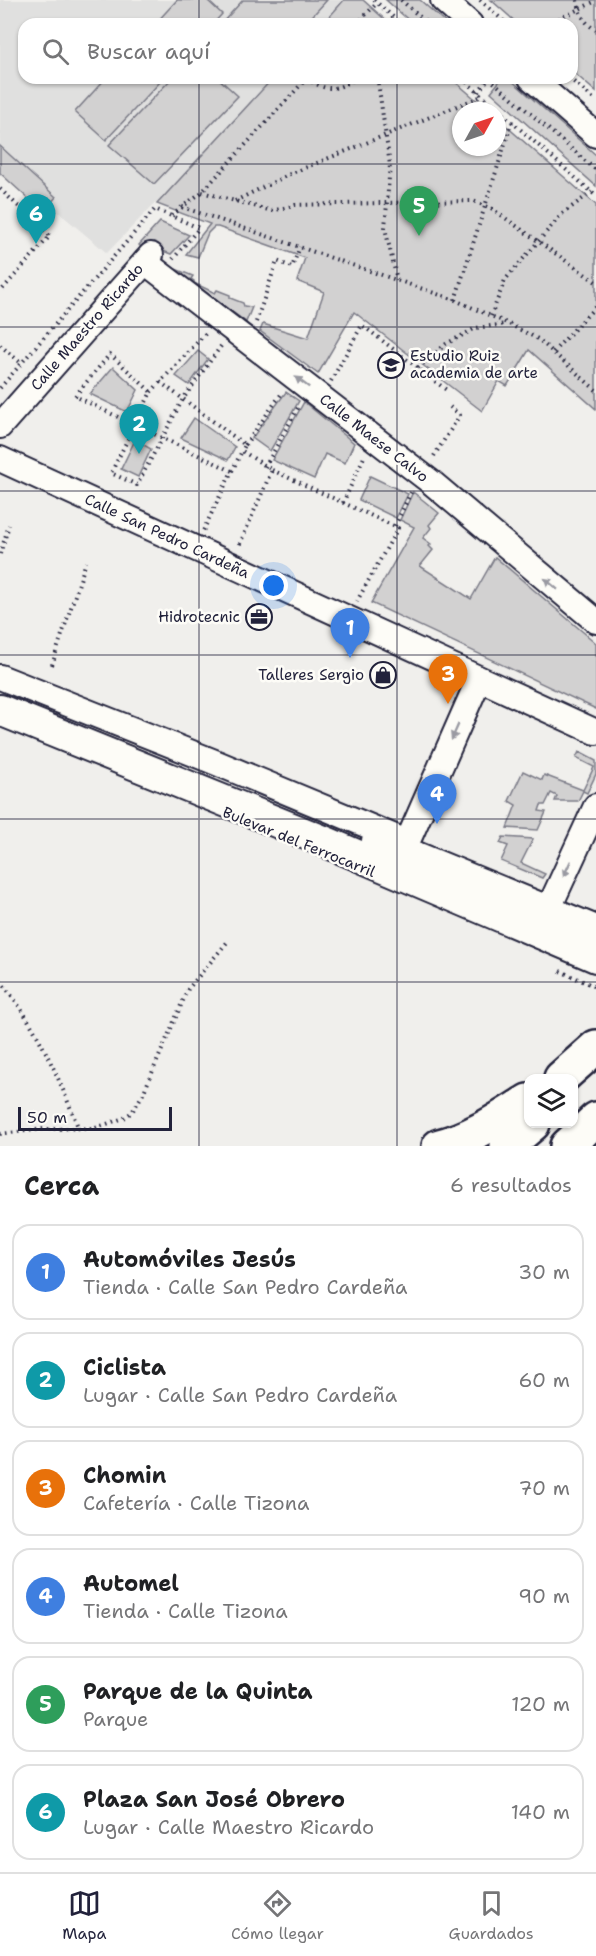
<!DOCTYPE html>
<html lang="es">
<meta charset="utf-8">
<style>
body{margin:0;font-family:"Shantell Sans",sans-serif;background:#f2f2f2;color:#202124}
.controls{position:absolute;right:18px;bottom:18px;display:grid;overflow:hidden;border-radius:12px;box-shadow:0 2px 4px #0004}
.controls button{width:54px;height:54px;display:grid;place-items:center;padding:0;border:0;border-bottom:2px solid #e0e0e0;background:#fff;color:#202124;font:30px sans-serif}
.compass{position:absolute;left:452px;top:102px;width:54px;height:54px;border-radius:50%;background:#fff;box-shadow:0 2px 4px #0004;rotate:50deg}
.scale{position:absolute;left:18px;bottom:15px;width:154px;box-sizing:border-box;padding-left:6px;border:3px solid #22223b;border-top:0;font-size:16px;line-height:21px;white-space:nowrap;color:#22223b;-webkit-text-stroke:4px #fdfcf7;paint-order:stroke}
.you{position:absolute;left:274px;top:586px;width:21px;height:21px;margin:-15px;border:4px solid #fff;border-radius:50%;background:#1a73e8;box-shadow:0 0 0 9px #1a73e833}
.badge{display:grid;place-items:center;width:39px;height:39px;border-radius:50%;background:#22223b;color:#fff;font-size:20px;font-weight:700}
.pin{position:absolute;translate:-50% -50px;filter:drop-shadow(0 2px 3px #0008)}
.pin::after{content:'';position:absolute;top:32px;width:21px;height:18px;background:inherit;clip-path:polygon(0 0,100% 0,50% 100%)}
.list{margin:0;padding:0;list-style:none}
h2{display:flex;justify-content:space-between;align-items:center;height:78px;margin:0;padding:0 24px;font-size:26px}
h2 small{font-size:20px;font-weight:400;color:#757577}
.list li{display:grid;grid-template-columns:39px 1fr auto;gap:18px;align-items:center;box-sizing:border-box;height:96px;margin:0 12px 12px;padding:0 12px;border:2px solid #e0e0e0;border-radius:18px}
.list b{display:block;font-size:22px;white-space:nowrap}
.list p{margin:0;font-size:20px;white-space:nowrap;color:#757577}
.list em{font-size:20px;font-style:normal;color:#757577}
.icon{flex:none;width:33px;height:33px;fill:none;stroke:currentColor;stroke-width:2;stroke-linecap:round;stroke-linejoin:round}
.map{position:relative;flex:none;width:596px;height:1146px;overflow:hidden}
.search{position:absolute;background:#fff;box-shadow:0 2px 4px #0004;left:18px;right:18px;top:18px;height:66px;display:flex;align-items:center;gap:15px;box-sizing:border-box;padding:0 21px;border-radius:18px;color:#757577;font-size:22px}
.sheet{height:726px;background:#fff}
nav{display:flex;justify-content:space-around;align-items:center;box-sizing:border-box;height:84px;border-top:2px solid #e0e0e0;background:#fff;font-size:16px;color:#757577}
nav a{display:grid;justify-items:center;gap:3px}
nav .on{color:#22223b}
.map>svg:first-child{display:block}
.built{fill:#e0e0df}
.green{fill:#d2d1d1;stroke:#7a7a86;stroke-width:1.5}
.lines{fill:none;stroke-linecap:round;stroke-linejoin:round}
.minor-casing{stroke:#22223b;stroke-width:28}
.major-casing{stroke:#22223b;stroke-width:34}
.highway-casing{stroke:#22223b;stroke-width:38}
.path{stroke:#22223b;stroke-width:4;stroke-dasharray:1.5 4.5;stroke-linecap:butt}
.minor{stroke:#fdfcf7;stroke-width:24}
.major{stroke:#fdfcf7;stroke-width:30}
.highway{stroke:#fdfcf7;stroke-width:33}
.oneway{fill:#9a9aa2}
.grid{fill:none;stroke:#22223b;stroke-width:1.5;stroke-opacity:0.55}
.labels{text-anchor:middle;stroke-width:5;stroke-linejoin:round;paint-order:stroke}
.street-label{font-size:15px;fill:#22223b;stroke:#fdfcf7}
.poi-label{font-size:15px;fill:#22223b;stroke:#fdfcf7;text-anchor:end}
</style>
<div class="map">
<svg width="596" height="1146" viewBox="0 0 596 1146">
<rect width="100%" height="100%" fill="#f0efec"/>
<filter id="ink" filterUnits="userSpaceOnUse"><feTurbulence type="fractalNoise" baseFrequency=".0167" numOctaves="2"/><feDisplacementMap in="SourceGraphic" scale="12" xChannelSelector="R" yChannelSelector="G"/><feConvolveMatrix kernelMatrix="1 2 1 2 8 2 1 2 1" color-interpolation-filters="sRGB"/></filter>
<g filter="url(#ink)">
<path class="built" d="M0 0H344L323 24H24V78H273L157 204 155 203 107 253 50 205 56 197 0 146Z"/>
<g class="green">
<path d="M177 0H207L222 14 213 24H155Z"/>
<path d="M243 0H327L305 24H221Z"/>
<path d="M344 0H363L390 24H323Z"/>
<path d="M386 0H420L447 24H413Z"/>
<path d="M491 0H596V92L572 71V24H518Z"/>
<path d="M106 78H156L160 82 106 140 75 112Z"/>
<path d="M172 78H218L238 96 154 184 109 145Z"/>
<path d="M273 78H451L489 111H461V147H497V118L596 205V409L529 350 507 386 499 381 482 411 354 312 318 374 260 331 263 324 308 338 324 292 297 281 305 258 218 227H214L208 233 198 257 186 254 210 224 157 204Z"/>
<path d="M502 78H509L596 155V186L491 92Z"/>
<path d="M0 146 56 197 43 212 0 173Z"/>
<path d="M160 222 189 235 171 254 158 249 142 248 139 245Z"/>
<path d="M173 268 193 276 191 279 194 281V283L215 293 217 290 230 295V298L243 303 244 306 252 307 246 322Z"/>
<path d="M198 351 208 359 189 385 176 376Z"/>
<path d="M113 367 138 390 127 412 90 394Z"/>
<path d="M286 392 299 401 270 451 252 438Z"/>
<path d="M304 402 354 443 345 463 325 454 314 479 272 460Z"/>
<path d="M194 418 235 447 228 460 181 438Z"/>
<path d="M135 440 151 449 138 477 121 469Z"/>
<path d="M370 476 408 494 396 518 359 500Z"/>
<path d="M413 492 439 513 429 525 431 528 423 538 431 544 429 546 433 550 420 566 471 599 495 557 596 643V709L371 603 414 527 400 520Z"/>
<path d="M579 752 596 761V774L587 793 583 791 578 801H555L557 796 551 793 545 805H541L539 811 546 812 538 830 507 828 516 805 509 801 523 771 542 780 544 775 583 790 594 767 576 758Z"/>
<path d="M503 837 533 839 521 863 545 874 542 878 501 861 508 846 500 843Z"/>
</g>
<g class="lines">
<defs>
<g id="minor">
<path d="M443 0 470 24"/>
<path d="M531 78 596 135"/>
<path d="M145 262 431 482 596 621"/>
<path d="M0 426 151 255"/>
<path d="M0 459 596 732"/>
<path d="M0 677 212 761 402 840"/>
<path d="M403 852 479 679"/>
<path d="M548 910 596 806"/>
</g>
<g id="major">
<path d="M0 710 326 842 596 957"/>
<path d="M377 841 596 931"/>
</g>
<g id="highway">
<path d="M561 1078 596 1047"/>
<path d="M439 1146C471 1139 501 1118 528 1101"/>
<path d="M507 1146 533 1124"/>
<path d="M567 1146 596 1119"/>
</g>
</defs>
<use href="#minor" class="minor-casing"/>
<use href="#major" class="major-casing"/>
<use href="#highway" class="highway-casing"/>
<g class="path">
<path d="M374 0 401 24"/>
<path d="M401 0 428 24"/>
<path d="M480 0 507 24"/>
<path d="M577 0C579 13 584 23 596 30"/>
<path d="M357 24 377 3"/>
<path d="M548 24 596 1"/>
<path d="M307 78 202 192 182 207 455 300 509 324 538 339 596 390"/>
<path d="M307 78C326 92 336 91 356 78"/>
<path d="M376 78 378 82 390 165 385 228 397 280"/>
<path d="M462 78 596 196"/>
<path d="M489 78 596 170"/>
<path d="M569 78 596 101"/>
<path d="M478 92 489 78"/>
<path d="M0 189 50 236 0 292"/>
<path d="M202 192 272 211 295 205 473 201 491 208 596 282"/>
<path d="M235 201 292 173 482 96"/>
<path d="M172 216 182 207"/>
<path d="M455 300 512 122"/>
<path d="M491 316 505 280 562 214 592 192"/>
<path d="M256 322 277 261 292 267 300 247"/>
<path d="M0 345 21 363"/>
<path d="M221 346 183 399 245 445 242 451 272 470 239 546"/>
<path d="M553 352 596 306"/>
<path d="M418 368 446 344 476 328 506 324"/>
<path d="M331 381 362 325 449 392"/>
<path d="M160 382 183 399 137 485 111 473 151 392 110 354 75 396C127 422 180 446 232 471L203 531"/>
<path d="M0 388 155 209 199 228 173 259"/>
<path d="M151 392 206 333"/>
<path d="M245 445 282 393"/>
<path d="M434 456 460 415 450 407"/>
<path d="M265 467 299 406"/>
<path d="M272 470 398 528 357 601"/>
<path d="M232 471 242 451"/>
<path d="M343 503 364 457"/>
<path d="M395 526 411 492"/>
<path d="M0 554 9 525"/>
<path d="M52 665 86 562"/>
<path d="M560 971 596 987"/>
<path d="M0 981C36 1023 58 1076 78 1127"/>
<path d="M0 1134 44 1129 95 1128 124 1118 132 1112 143 1094 188 989 229 940"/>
</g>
<use href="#minor" class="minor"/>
<use href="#major" class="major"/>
<use href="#highway" class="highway"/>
</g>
<defs><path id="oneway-solid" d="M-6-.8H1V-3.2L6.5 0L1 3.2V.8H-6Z" transform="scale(1.5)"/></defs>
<g class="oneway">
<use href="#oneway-solid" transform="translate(302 382) rotate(-143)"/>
<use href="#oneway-solid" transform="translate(551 584) rotate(-140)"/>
<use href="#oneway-solid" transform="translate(455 732) rotate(114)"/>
<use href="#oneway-solid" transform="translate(567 869) rotate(115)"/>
</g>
</g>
<path class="grid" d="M199 0V24M397 0V24M199 78V1146M397 78V1146M0 164H596M0 327H596M0 491H596M0 655H596M0 819H596M0 982H596"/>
<defs>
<symbol id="school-ring" viewBox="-11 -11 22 22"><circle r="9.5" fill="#fdfcf7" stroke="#22223b" stroke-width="1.5"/><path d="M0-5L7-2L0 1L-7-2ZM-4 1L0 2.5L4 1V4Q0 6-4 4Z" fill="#22223b"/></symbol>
<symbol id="office-ring" viewBox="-11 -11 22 22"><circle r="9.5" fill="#fdfcf7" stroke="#22223b" stroke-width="1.5"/><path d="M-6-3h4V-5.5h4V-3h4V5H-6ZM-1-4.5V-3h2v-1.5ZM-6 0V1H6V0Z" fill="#22223b"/></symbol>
<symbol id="shop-ring" viewBox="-11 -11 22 22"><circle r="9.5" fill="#fdfcf7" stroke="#22223b" stroke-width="1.5"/><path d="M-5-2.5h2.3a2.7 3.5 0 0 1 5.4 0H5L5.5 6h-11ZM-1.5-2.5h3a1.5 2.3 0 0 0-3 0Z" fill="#22223b"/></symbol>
</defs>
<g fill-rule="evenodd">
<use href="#school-ring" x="376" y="350" width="30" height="30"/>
<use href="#office-ring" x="244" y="602" width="30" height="30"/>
<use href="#shop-ring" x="368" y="660" width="30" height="30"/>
</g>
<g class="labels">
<g class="street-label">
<text transform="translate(87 327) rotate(-49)" y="5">Calle Maestro Ricardo</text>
<text transform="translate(374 438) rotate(38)" y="5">Calle Maese Calvo</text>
<text transform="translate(167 536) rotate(25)" y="5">Calle San Pedro Cardeña</text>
<text transform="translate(299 842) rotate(22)" y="5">Bulevar del Ferrocarril</text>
</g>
<g class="poi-label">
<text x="410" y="361" text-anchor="start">Estudio Ruiz<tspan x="410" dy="17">academia de arte</tspan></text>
<text x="240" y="622">Hidrotecnic</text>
<text x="364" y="680">Talleres Sergio</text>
</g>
</g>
</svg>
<div class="controls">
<button><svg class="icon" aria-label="layers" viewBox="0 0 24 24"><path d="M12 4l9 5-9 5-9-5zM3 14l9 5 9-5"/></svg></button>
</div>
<svg class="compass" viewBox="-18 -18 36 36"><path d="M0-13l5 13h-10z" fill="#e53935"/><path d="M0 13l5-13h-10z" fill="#757577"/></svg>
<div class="scale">50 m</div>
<div class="you"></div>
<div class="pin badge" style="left:350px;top:658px;background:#3f7fe0">1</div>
<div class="pin badge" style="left:139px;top:454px;background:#0f9aa8">2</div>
<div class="pin badge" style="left:448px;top:704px;background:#e8710a">3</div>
<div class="pin badge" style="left:437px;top:824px;background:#3f7fe0">4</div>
<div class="pin badge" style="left:419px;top:236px;background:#2e9e5b">5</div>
<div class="pin badge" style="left:36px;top:244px;background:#0f9aa8">6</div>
<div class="search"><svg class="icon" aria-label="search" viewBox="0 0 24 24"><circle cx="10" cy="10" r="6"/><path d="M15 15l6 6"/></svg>Buscar aquí</div>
</div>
<section class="sheet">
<h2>Cerca<small>6 resultados</small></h2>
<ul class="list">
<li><span class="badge" style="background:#3f7fe0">1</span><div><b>Automóviles Jesús</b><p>Tienda · Calle San Pedro Cardeña</p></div><em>30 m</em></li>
<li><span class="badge" style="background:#0f9aa8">2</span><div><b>Ciclista</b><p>Lugar · Calle San Pedro Cardeña</p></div><em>60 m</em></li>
<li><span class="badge" style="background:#e8710a">3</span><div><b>Chomin</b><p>Cafetería · Calle Tizona</p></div><em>70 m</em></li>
<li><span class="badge" style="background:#3f7fe0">4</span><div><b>Automel</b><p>Tienda · Calle Tizona</p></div><em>90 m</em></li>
<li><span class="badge" style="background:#2e9e5b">5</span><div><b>Parque de la Quinta</b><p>Parque</p></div><em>120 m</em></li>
<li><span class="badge" style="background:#0f9aa8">6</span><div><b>Plaza San José Obrero</b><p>Lugar · Calle Maestro Ricardo</p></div><em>140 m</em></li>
</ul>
</section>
<nav>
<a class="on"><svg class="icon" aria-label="map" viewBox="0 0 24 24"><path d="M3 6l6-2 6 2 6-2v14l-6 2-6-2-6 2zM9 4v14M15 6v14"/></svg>Mapa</a>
<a><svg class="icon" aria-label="directions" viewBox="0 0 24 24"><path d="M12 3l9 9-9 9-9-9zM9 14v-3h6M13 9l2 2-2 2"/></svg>Cómo llegar</a>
<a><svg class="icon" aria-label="saved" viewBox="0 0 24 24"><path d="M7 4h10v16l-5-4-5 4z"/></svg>Guardados</a>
</nav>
